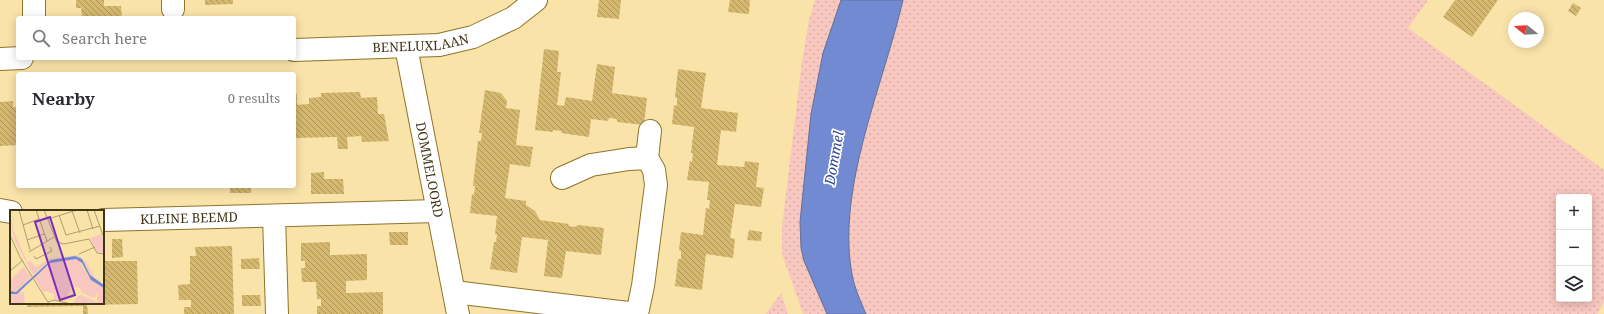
<!DOCTYPE html>
<meta charset="utf-8">
<style>
body{margin:0;font-family:"Noto Serif",serif;background:#f2f2f3;color:#2b2b33}
.controls{position:absolute;right:12px;bottom:12px;display:grid;overflow:hidden;border-radius:4px;box-shadow:0 2px 10px #0003}
.controls button{width:36px;height:36px;display:grid;place-items:center;padding:0;border:0;border-bottom:1px solid #e1e1e2;background:#fff;color:#2b2b33;font:20px sans-serif}
.compass{position:absolute;left:1508px;top:12px;width:36px;height:36px;border-radius:50%;background:#fff;box-shadow:0 2px 10px #0003;rotate:288deg}
.list{margin:0;padding:0;list-style:none}
h2{display:flex;justify-content:space-between;align-items:center;height:52px;margin:0;padding:0 16px;font-size:17px}
h2 small{font-size:13px;font-weight:400;color:#7c7c81}
.icon{flex:none;width:22px;height:22px;fill:none;stroke:currentColor;stroke-width:2;stroke-linecap:round;stroke-linejoin:round}
.map{position:relative;flex:none;width:1604px;height:314px;overflow:hidden}
.search{position:absolute;background:#fff;box-shadow:0 2px 10px #0003;left:16px;top:16px;width:280px;height:44px;display:flex;align-items:center;gap:10px;box-sizing:border-box;padding:0 14px;border-radius:4px;color:#7c7c81;font-size:15px}
.panel{position:absolute;background:#fff;box-shadow:0 2px 10px #0003;left:16px;top:72px;width:280px;height:116px;border-radius:4px}
.map>svg:first-child{display:block}
.grass{fill:url(#grass-dots);fill-rule:evenodd}
.water{fill:#728ad1;stroke:#637099}
.building{fill:url(#building-back-hatch)}
.lines{fill:none;stroke-linecap:round;stroke-linejoin:round}
.minor-casing{stroke:#8e7428;stroke-width:24}
.minor{stroke:#fff;stroke-width:22}
.labels{text-anchor:middle;stroke-width:3.5;stroke-linejoin:round;paint-order:stroke}
.street-label{font-size:13px;fill:#413517;stroke:#fff}
.water-label{font-size:14px;font-style:italic;fill:#2e4398;stroke:#fff}
.inset-road{fill:none;stroke:#b09d6f;stroke-width:1}
.view{fill:#7b2cbf;fill-opacity:0.15;stroke:#7b2cbf;stroke-width:2}
.inset-edge{fill:none;stroke:#413517;stroke-width:2}
</style>
<div class="map">
<svg width="1604" height="314" viewBox="0 0 1604 314">
<defs>
<pattern id="grass-dots" width="8" height="8" patternUnits="userSpaceOnUse"><rect width="8" height="8" fill="#f8c7bf"/><path d="M2 2h.1M6 6h.1" fill="none" stroke="#d6aca3" stroke-width="1.8" stroke-linecap="round"/></pattern>
<pattern id="building-back-hatch" width="6" height="6" patternUnits="userSpaceOnUse"><rect width="6" height="6" fill="#d4b86f"/><path d="M-1 5l2 2M0 0l6 6M5-1l2 2" fill="none" stroke="#ae965a"/></pattern>
</defs>
<rect width="100%" height="100%" fill="#fae3a9"/>
<g class="grass">
<path d="M815 0H841L823 53 804 261 827 314H803L782 254V226L802 62 809 20Z"/>
<path d="M903 0H1428L1408 28 1604 170V302L1597 314H866C860 302 854 287 852 274 836 189 884 83 903 0ZM1559 197H1589V299H1559Z"/>
<path d="M781 293 788 314H766Z"/>
</g>
<path class="water" d="M841 0H903C884 83 836 189 852 274 854 287 861 302 866 314H827L804 261 801 248 800 222 811 114 823 53Z"/>
<g class="building">
<path d="M76 0H104V6H121L122 18H82L81 8H76Z"/>
<path d="M205 0H233V4L205 5Z"/>
<path d="M599 0H621L619 19 597 17Z"/>
<path d="M730 0H750L749 14 728 12Z"/>
<path d="M1455 0H1498L1472 37 1443 17Z"/>
<path d="M1573 3 1581 8 1576 16 1568 11Z"/>
<path d="M544 49 559 51 557 72H561L557 105 564 106 566 97 592 101 597 64 615 67 612 93 647 98 644 125 617 122V119L609 118 608 121 591 119 589 137 561 133 562 131 553 130V132L535 130Z"/>
<path d="M678 69 706 73 701 108 738 113 736 132 721 130 717 165 744 167 745 161 759 163 756 187 764 188 761 207 735 204 730 238 735 239 733 258 706 254 702 290 675 286 678 259H681V251L679 250 681 232 703 235 706 208 709 209 710 200H707L709 182 687 180 690 161 692 162 693 153H691L694 127 672 124 674 105 677 106V98L675 97Z"/>
<path d="M485 90 501 93 507 101 506 108 520 110 516 145 533 147 530 167 510 164 505 198 526 201V205L535 211 540 220 569 224 568 226 576 227 577 225 604 228 601 255 566 251 562 278 544 276 548 240 522 237 517 273 490 269 494 242H496L497 234H495L497 216 470 213 472 194 474 195 475 186H473L478 141H481L482 133H479Z"/>
<path d="M360 92 361 98 377 97 378 114H384L389 141 362 142 361 136 347 137 348 149H338L337 137 294 138V94H297V105L309 104V98L321 97V93Z"/>
<path d="M13 101V107H18V145L0 146V102Z"/>
<path d="M324 172V179H343L344 194H311V173Z"/>
<rect x="230" y="186" width="21" height="7"/>
<path d="M749 230 762 232 761 241 747 240Z"/>
<path d="M389 232H408V245H390Z"/>
<path d="M112 239H122L123 257 112 258Z"/>
<path d="M330 242V255L367 254V280L346 281V293L383 292V314H317V306H321V299H317L316 282H302L301 268H305V261H301V243Z"/>
<path d="M232 246 234 314H184V307H191V300H179L178 285 190 284V256H196L195 247Z"/>
<path d="M259 258 260 269H241V259Z"/>
<path d="M103 261H137L138 304 87 305 88 314H83V306L27 307V303H103Z"/>
<path d="M242 295H260L261 306H242Z"/>
</g>
<g class="lines">
<defs>
<g id="minor">
<path d="M34 0V18"/>
<path d="M173 0V9"/>
<path id="s1" d="M406 47 458 314"/>
<path id="s2" d="M294 50 439 45 473 37 513 18 536 0"/>
<path d="M0 59 22 58"/>
<path d="M647 158 650 131"/>
<path d="M562 178 591 165 629 159 647 158 654 170 656 185 643 286 637 314"/>
<path d="M0 210 11 212"/>
<path d="M274 216 277 314"/>
<path id="s3" d="M103 220 438 211"/>
<path d="M454 292 637 314"/>
</g>
</defs>
<use href="#minor" class="minor-casing"/>
<use href="#minor" class="minor"/>
</g>
<g class="labels">
<g class="street-label">
<text dy="5" stroke="none"><textPath href="#s2" startOffset="127">BENELUXLAAN</textPath></text>
<text dy="5" stroke="none"><textPath href="#s1" startOffset="125">DOMMELOORD</textPath></text>
<text dy="5" stroke="none"><textPath href="#s3" startOffset="86">KLEINE BEEMD</textPath></text>
</g>
<g class="water-label">
<text transform="translate(834 158) rotate(-80)" y="5">Dommel</text>
</g>
</g>
<g transform="translate(10 210)">
<rect width="94" height="94" fill="#fae3a9"/>
<path d="M0 3 4 22 17 52 21 51 25 57 38 50 23 60 40 49 68 45 76 52 85 68 94 75 80 65 76 56 65 46 41 50 23 65 4 29ZM91 24 94 31V43L87 42 80 28ZM68 49 79 67 94 78V94H62L68 86 72 85 87 92V83L84 88 71 82 70 78 61 76 56 91 44 89V84L36 81 33 82 24 67 41 52ZM14 57 21 67 6 82 0 81V70ZM9 82H14L15 94H0V84Z" fill="#f8c7bf"/>
<path d="M65 46 72 49 80 65 94 75V78L81 70 72 53 66 49 40 53 7 84H0V81L6 82 41 50Z" fill="#728ad1"/>
<path class="inset-road" d="M9 0 20 40M26 0 37 31M34 0 47 32 54 34 79 29 87 43 94 44M77 0 83 19M84 0 94 28M62 1 70 23M49 5 56 25 90 16M38 9 67 0M13 15 29 9M0 25 10 47 39 94M17 30 34 24M19 42 44 27M69 44 85 37M24 46 26 49 42 41 40 37M0 61 13 50M38 92 44 90 61 94"/>
<path class="view" d="M40 7 65 85 50 90 25 12Z"/>
<rect width="94" height="94" class="inset-edge"/>
</g>
</svg>
<div class="controls">
<button>+</button>
<button>−</button>
<button><svg class="icon" aria-label="layers" viewBox="0 0 24 24"><path d="M12 4l9 5-9 5-9-5zM3 14l9 5 9-5"/></svg></button>
</div>
<svg class="compass" viewBox="-18 -18 36 36"><path d="M0-13l5 13h-10z" fill="#e53935"/><path d="M0 13l5-13h-10z" fill="#7c7c81"/></svg>
<div class="search"><svg class="icon" aria-label="search" viewBox="0 0 24 24"><circle cx="10" cy="10" r="6"/><path d="M15 15l6 6"/></svg>Search here</div>
<section class="panel">
<h2>Nearby<small>0 results</small></h2>
<ul class="list">
</ul>
</section>
</div>
